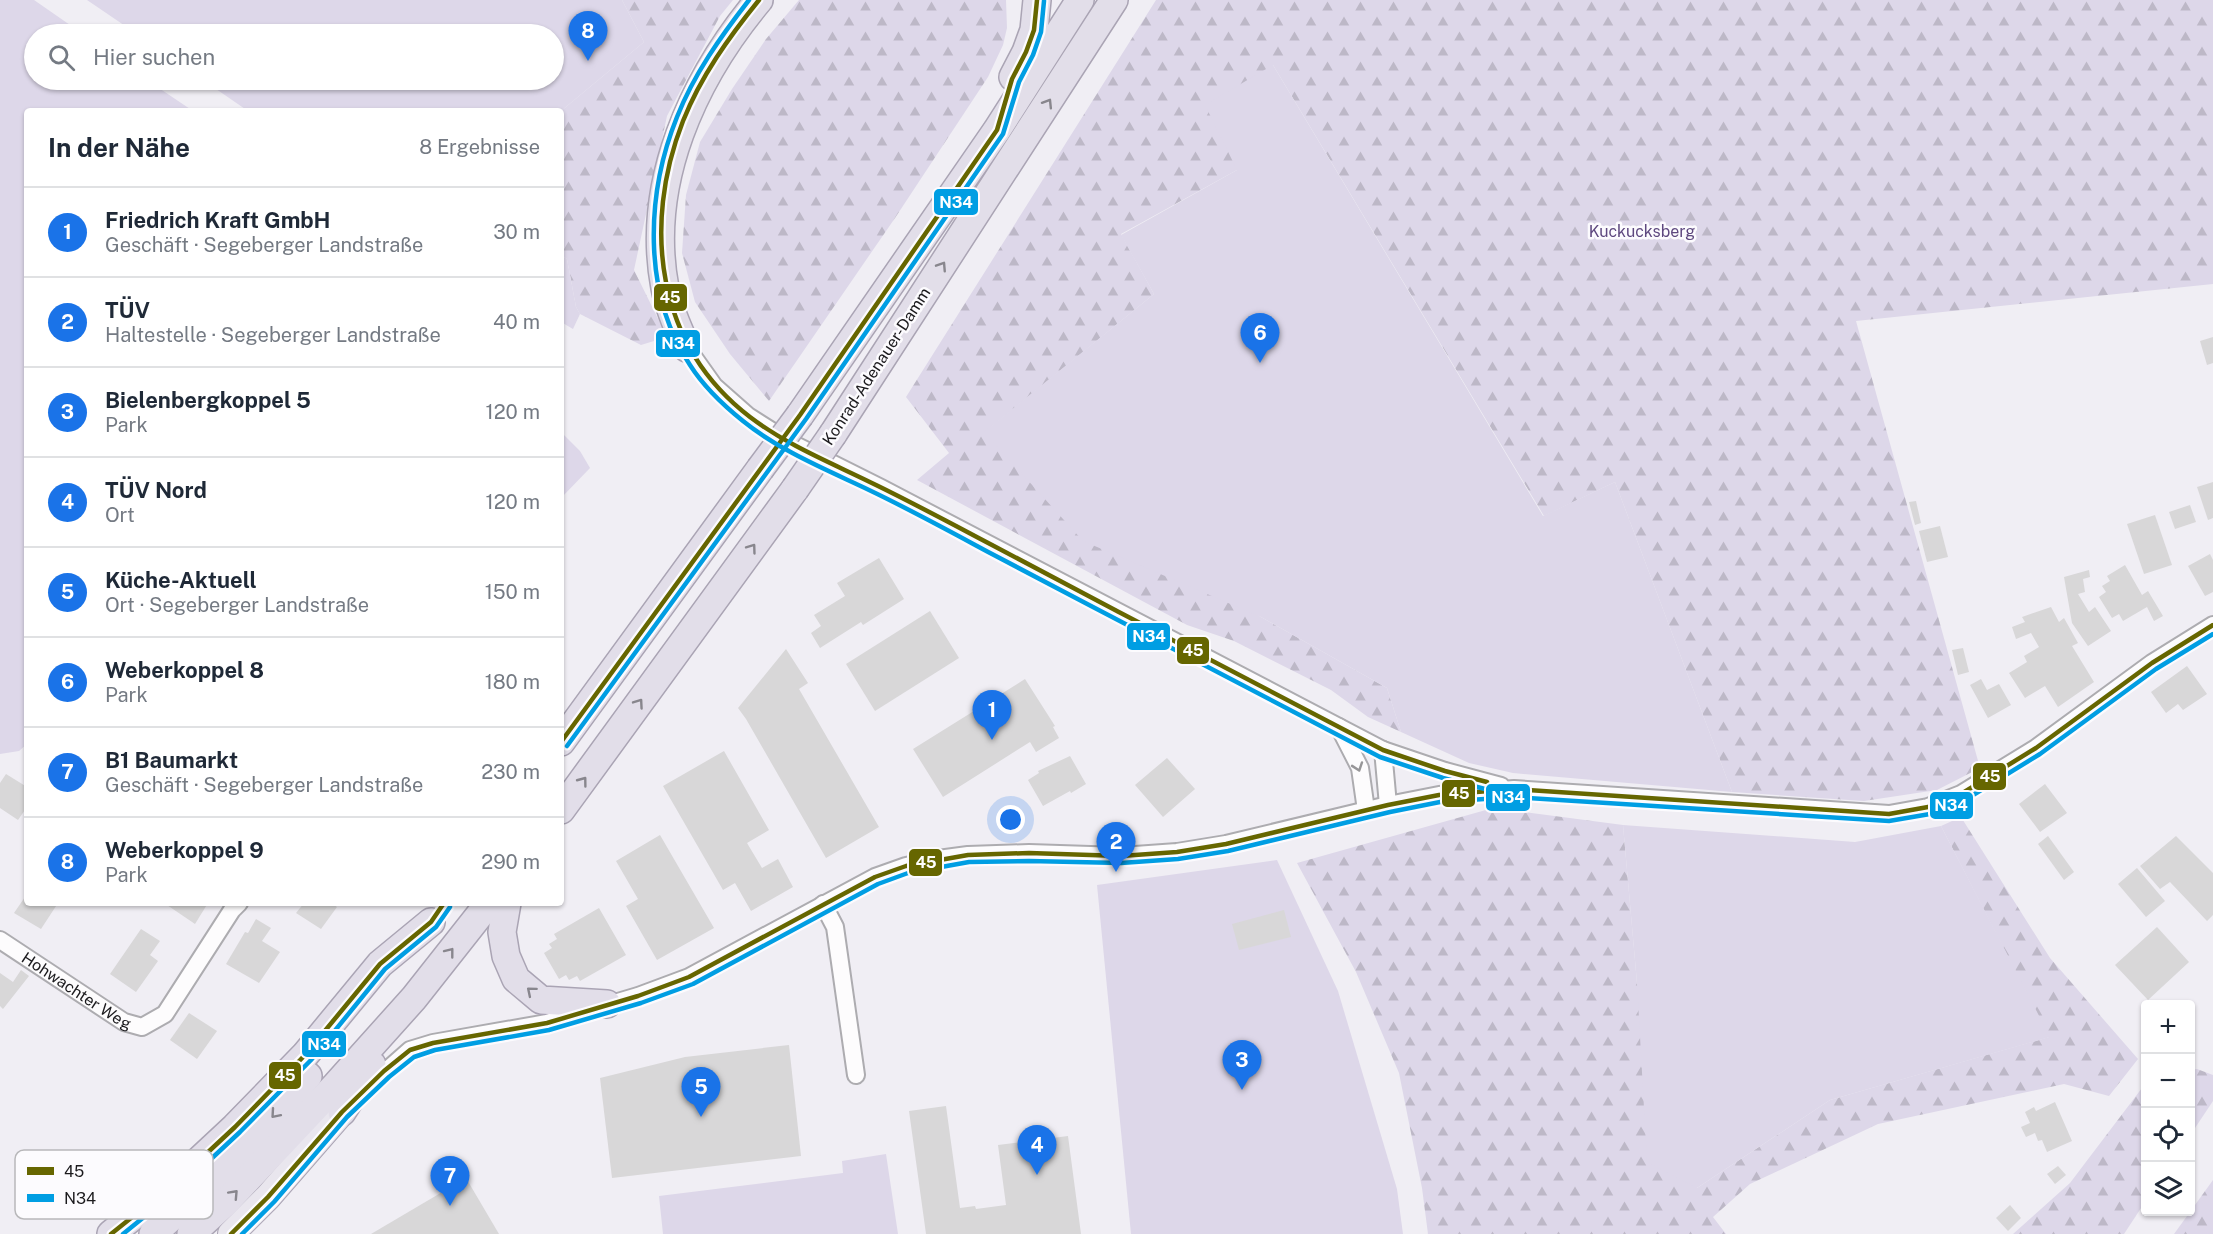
<!DOCTYPE html>
<html lang="de">
<meta charset="utf-8">
<style>
body{margin:0;font-family:"Public Sans",sans-serif;background:#f2f2f3;color:#1f2937}
.controls{position:absolute;right:18px;bottom:18px;display:grid;overflow:hidden;border-radius:6px;box-shadow:0 2px 4px #0004}
.controls button{width:54px;height:54px;display:grid;place-items:center;padding:0;border:0;border-bottom:2px solid #e0e1e3;background:#fff;color:#1f2937;font:30px sans-serif}
.you{position:absolute;left:1011px;top:820px;width:21px;height:21px;margin:-15px;border:4px solid #fff;border-radius:50%;background:#1a73e8;box-shadow:0 0 0 9px #1a73e833}
.badge{display:grid;place-items:center;width:39px;height:39px;border-radius:50%;background:#1a73e8;color:#fff;font-size:20px;font-weight:700}
.pin{position:absolute;translate:-50% -50px;filter:drop-shadow(0 2px 3px #0008)}
.pin::after{content:'';position:absolute;top:32px;width:21px;height:18px;background:inherit;clip-path:polygon(0 0,100% 0,50% 100%)}
.list{margin:0;padding:0;list-style:none}
h2{display:flex;justify-content:space-between;align-items:center;height:78px;margin:0;padding:0 24px;font-size:26px}
h2 small{font-size:20px;font-weight:400;color:#747a83}
.list li{display:grid;grid-template-columns:39px 1fr auto;gap:18px;align-items:center;box-sizing:border-box;height:90px;padding:0 24px;border-top:2px solid #e0e1e3}
.list b{display:block;font-size:22px;white-space:nowrap}
.list p{margin:0;font-size:20px;white-space:nowrap;color:#747a83}
.list em{font-size:20px;font-style:normal;color:#747a83}
.icon{flex:none;width:33px;height:33px;fill:none;stroke:currentColor;stroke-width:2;stroke-linecap:round;stroke-linejoin:round}
.map{position:relative;flex:none;width:2213px;height:1234px;overflow:hidden}
.search{position:absolute;background:#fff;box-shadow:0 2px 4px #0004;left:24px;top:24px;width:540px;height:66px;display:flex;align-items:center;gap:15px;box-sizing:border-box;padding:0 21px;border-radius:33px;color:#747a83;font-size:22px}
.panel{position:absolute;background:#fff;box-shadow:0 2px 4px #0004;left:24px;top:108px;width:540px;height:798px;border-radius:6px}
.map>svg:first-child{display:block}
.forest{fill:url(#forest-firs)}
.green{fill:#ddd7e9}
.building{fill:#d8d7d8}
.lines{fill:none;stroke-linecap:round;stroke-linejoin:round}
.minor-casing{stroke:#adacb0;stroke-width:20}
.primary-casing{stroke:#aaa4b4;stroke-width:28}
.trunk-casing{stroke:#aaa4b4;stroke-width:30}
.minor{stroke:#fdfcfd;stroke-width:16}
.primary{stroke:#e9e6ee;stroke-width:26}
.trunk{stroke:#e2dee9;stroke-width:27}
.trunk-bridge-casing{stroke:#aaa4b4;stroke-width:30;stroke-linecap:butt}
.trunk-bridge{stroke:#e2dee9;stroke-width:27}
.bus-1-casing{stroke:#fcfbfe;stroke-width:9}
.bus-2-casing{stroke:#fcfbfe;stroke-width:9}
.bus-1{stroke:#660;stroke-width:4.5}
.bus-2{stroke:#009ee3;stroke-width:4.5}
.oneway{stroke:#88868d}
.oneway2{stroke:#979698}
.labels{text-anchor:middle;stroke-width:5;stroke-linejoin:round;paint-order:stroke}
.park-label{font-size:16px;fill:#5e487f;stroke:#fcfbfe}
.street-label{font-size:16px;fill:#1b1a1d;stroke:#fcfbfe}
.key{fill:#fcfbfe;stroke:#b8b8ba;stroke-width:1.5}
.key-label{font-size:16px;fill:#1b1a1d}
.line-badge{stroke:#fcfbfe;stroke-width:2}
.badge-label{font-size:16px;text-anchor:middle;font-weight:bold;fill:#fff}
</style>
<div class="map">
<svg width="2213" height="1234" viewBox="0 0 2213 1234">
<defs>
<pattern id="forest-firs" width="22" height="20" patternUnits="userSpaceOnUse" patternTransform="scale(1.5)"><rect width="22" height="20" fill="#ddd7e9"/><path d="M5 1l3.5 6h-7zM16 11l3.5 6h-7z" fill="#bdb8c7"/></pattern>
</defs>
<rect width="100%" height="100%" fill="#f0eef4"/>
<g class="forest">
<path d="M622 0H733L720 16 667 116 634 270 667 337 641 345 580 314 576 307 567 259 561 255V111L644 42Z"/>
<path d="M799 0H1006L1007 28 1003 45 988 77 895 218 769 401 730 354 695 302 682 253 686 195 700 142 732 89 766 39Z"/>
<path d="M1156 0H2213V284L1856 321 1980 768 1937 790 1864 801 1732 792 1615 482 1544 516 1273 65 1237 170 1121 234 1154 294 985 432 1261 617 1387 688 1401 732 1368 717 1331 690 1234 641 1187 625 917 480 949 453 906 397Z"/>
<path d="M1493 808 1623 825 1637 983 1697 1188 1830 1100 2049 1037 1941 826 1961 817 2050 958 2138 1059 2109 1096 2064 1084 1878 1124 1750 1184 1713 1217 1726 1234H1428L1422 1188 1399 1073 1356 972 1297 863Z"/>
<path d="M2197 1069 2213 1075V1101L2191 1134V1070Z"/>
<path d="M2145 1084V1202L2124 1234H2013L2070 1183Z"/>
<path d="M2213 1180V1234H2174Z"/>
</g>
<g class="green">
<path d="M0 0H34L83 34H34V80H147L193 111H27V744L19 751 0 754Z"/>
<path d="M87 0H622L644 42 561 111H248L203 80H554V34H137Z"/>
<path d="M1273 65 1543 516 1615 482 1732 792 1513 773 1469 763 1401 732 1387 688 1261 617 1083 541 984 432 1154 294 1121 235 1237 170 1205 105Z"/>
<path d="M561 255 567 259 576 307 580 314 573 329 561 322Z"/>
<path d="M561 432 580 451 590 468 561 498Z"/>
<path d="M1623 825 1855 842 1941 826 2050 1037 1830 1100 1697 1188 1647 1162 1637 983Z"/>
<path d="M1277 860 1338 991 1397 1189 1403 1234H1131L1097 885Z"/>
<path d="M886 1154 898 1234H663L659 1196 843 1173 842 1161Z"/>
</g>
<g class="building">
<path d="M2213 337V363L2207 365 2200 341Z"/>
<path d="M2213 482V518L2208 520 2197 487Z"/>
<path d="M1916 501 1921 523 1915 525 1909 502Z"/>
<path d="M2190 505 2196 522 2175 529 2169 512Z"/>
<path d="M2155 515 2172 565 2144 574 2127 524Z"/>
<path d="M1940 526 1948 557 1927 562 1919 531Z"/>
<path d="M2210 554 2213 560V592L2205 596 2188 566Z"/>
<path d="M879 558 904 599 863 625 861 622 820 648 811 633 821 626 814 615 845 596 837 583Z"/>
<path d="M2125 565 2142 595 2148 591 2163 616 2154 621 2147 607 2123 621 2119 614 2112 618 2099 597 2106 592 2102 586 2110 581 2107 576Z"/>
<path d="M2089 570 2090 577 2083 579 2085 592 2078 594 2089 612 2095 607 2111 631 2088 646 2072 623 2064 577Z"/>
<path d="M2051 607 2059 622 2064 618 2078 643 2072 646 2094 682 2058 707 2045 686 2025 698 2009 673 2027 662 2024 656 2039 647 2031 633 2016 639 2012 627 2025 622 2022 617Z"/>
<path d="M930 611 959 658 875 711 846 664Z"/>
<path d="M1963 648 1969 672 1958 675 1952 650Z"/>
<path d="M786 649 808 683 799 689 879 827 826 858 746 719 738 708Z"/>
<path d="M2187 666 2207 694 2183 710 2178 704 2166 713 2151 692Z"/>
<path d="M1025 679 1055 726 1053 727 1059 738 1036 752 1030 742 943 797 913 749Z"/>
<path d="M1981 679 1987 690 1999 684 2011 705 1988 718 1970 685Z"/>
<path d="M724 751 769 830 747 843 762 868 778 859 793 887 751 911 735 883 723 890 663 786Z"/>
<path d="M1070 756 1086 784 1071 793 1070 791 1043 806 1028 780 1039 773 1038 771Z"/>
<path d="M1167 758 1195 789 1163 817 1135 785Z"/>
<path d="M6 774 27 787V807L18 820 0 808V783Z"/>
<path d="M2045 784 2067 813 2040 832 2019 804Z"/>
<path d="M660 835 714 928 657 960 626 906 638 899 616 861Z"/>
<path d="M2048 836 2074 872 2064 880 2038 844Z"/>
<path d="M2176 836 2213 873V915L2207 921 2170 882 2160 889 2140 866Z"/>
<path d="M2137 868 2165 901 2146 917 2118 884Z"/>
<path d="M27 894V903H58L41 929 14 913Z"/>
<path d="M168 903H208L195 924 167 905Z"/>
<path d="M304 903H331L337 907 321 929 296 913Z"/>
<path d="M599 908 626 955 580 981 577 976 569 980 566 975 559 979 544 953 552 948 549 944 557 939 554 934Z"/>
<path d="M1284 910 1291 937 1239 950 1232 924Z"/>
<path d="M256 919 271 928 262 941 280 952 259 983 226 964 245 932 248 933Z"/>
<path d="M2157 927 2189 962 2148 1000 2115 965Z"/>
<path d="M141 929 160 941 150 955 158 961 136 992 110 974Z"/>
<path d="M21 970 29 976 3 1009 0 1006V973L13 982Z"/>
<path d="M189 1013 217 1031 197 1059 170 1040Z"/>
<path d="M789 1045 801 1156 612 1178 600 1078 685 1057Z"/>
<path d="M2055 1102 2072 1141 2047 1152 2042 1140 2038 1141 2035 1133 2026 1137 2021 1127 2030 1123 2025 1112 2034 1107 2036 1111Z"/>
<path d="M946 1106 960 1208 975 1206 976 1209 1006 1205 998 1145 1068 1136 1081 1234H926L909 1111Z"/>
<path d="M2058 1166 2066 1175 2055 1184 2047 1174Z"/>
<path d="M466 1178 499 1234H371Z"/>
<path d="M2010 1205 2021 1218 2008 1231 1996 1218Z"/>
</g>
<g class="lines">
<defs>
<g id="minor">
<path d="M687 348 714 386 748 416 789 442 881 488 1383 750 1445 771 1501 786"/>
<path d="M1339 727 1360 768 1366 810"/>
<path d="M1383 750 1388 805"/>
<path d="M823 904 835 927 856 1075"/>
<path id="s1" d="M0 940 124 1022 142 1027 165 1014 232 910 239 903"/>
<path d="M368 1087 410 1050 433 1043 547 1023 638 996 689 977 875 877 906 866 938 859 968 855 1029 853 1121 856 1177 852 1226 844 1388 805 1439 795 1514 789 1889 814 1928 807 1961 794 2036 748 2152 663 2213 625"/>
</g>
<path id="primary" d="M231 1234 268 1197 342 1112"/>
<g id="trunk">
<path d="M1013 77 1026 52 1034 30 1037 0"/>
<path d="M687 348C678 329 669 309 665 288 645 183 693 79 759 0"/>
<path d="M800 415 997 130 1080 0"/>
<path d="M833 434 1114 0"/>
<path d="M561 742 760 469"/>
<path d="M561 810 795 489"/>
<path d="M507 903 502 932 506 956 516 979 541 1000 607 1004"/>
<path d="M342 1112 372 1065"/>
<path d="M111 1234 176 1182 235 1127 305 1055 380 964 431 922"/>
<path d="M153 1234 242 1153 308 1076"/>
<path d="M191 1234 226 1202 336 1085 414 998 489 903"/>
</g>
</defs>
<use href="#minor" class="minor-casing"/>
<use href="#primary" class="primary-casing"/>
<use href="#trunk" class="trunk-casing"/>
<use href="#minor" class="minor"/>
<use href="#primary" class="primary"/>
<use href="#trunk" class="trunk"/>
<defs>
<g id="trunk-bridge">
<path d="M760 469 800 415"/>
<path d="M795 489 833 434"/>
</g>
</defs>
<use href="#trunk-bridge" class="trunk-bridge-casing"/>
<use href="#trunk-bridge" class="trunk-bridge"/>
<defs>
<g id="bus-1">
<path d="M759 0C729 37 701 76 683 121 642 226 656 345 750 417 788 446 834 464 876 485 915 504 954 525 992 545 1122 614 1253 682 1383 750L1445 771 1487 782"/>
<path d="M561 742 800 415 997 130 1012 79 1026 52 1034 30 1037 0"/>
<path d="M111 1234 176 1182 235 1127 305 1055 380 964 431 922 444 903"/>
<path d="M231 1234 268 1197 342 1112 384 1071 410 1050 433 1043 547 1023 638 996 689 977 875 877 906 866 968 855 1029 853 1121 856 1177 852 1226 844 1388 805 1439 795 1514 789 1889 814 1928 807 1961 794 2036 748 2152 663 2213 625"/>
</g>
<g id="bus-2">
<path d="M749 0C721 36 694 74 677 117 646 194 642 293 690 365 704 387 723 405 743 421 780 451 827 470 869 490 911 510 951 532 992 554 1121 622 1250 689 1380 757L1443 778 1485 789"/>
<path d="M567 746 806 419 1003 134 1019 82 1033 55 1041 32 1044 1"/>
<path d="M123 1234 181 1187 240 1132 311 1060 385 969 436 927 450 907"/>
<path d="M242 1234 274 1202 347 1117 389 1077 414 1057 435 1050 549 1030 641 1003 693 984 878 884 908 873 969 862 1029 861 1121 863 1178 859 1228 851 1390 812 1440 802 1514 797 1889 821 1930 814 1965 800 2040 754 2156 669 2213 634"/>
</g>
</defs>
<use href="#bus-1" class="bus-1-casing"/>
<use href="#bus-2" class="bus-2-casing"/>
<use href="#bus-1" class="bus-1"/>
<use href="#bus-2" class="bus-2"/>
</g>
<defs><path id="oneway-chevron" d="M-2-3.5L2.5 0L-2 3.5" fill="none" stroke-width="1.6" stroke-linecap="round" stroke-linejoin="round" transform="scale(1.5)"/></defs>
<g class="oneway">
<use href="#oneway-chevron" transform="translate(1048 103) rotate(-58)"/>
<use href="#oneway-chevron" transform="translate(942 266) rotate(-57)"/>
<use href="#oneway-chevron" transform="translate(752 548) rotate(-54)"/>
<use href="#oneway-chevron" transform="translate(639 703) rotate(-55)"/>
<use href="#oneway-chevron" transform="translate(583 781) rotate(-53)"/>
<use href="#oneway-chevron" transform="translate(450 952) rotate(-52)"/>
<use href="#oneway-chevron" transform="translate(531 991) rotate(-140)"/>
<use href="#oneway-chevron" transform="translate(275 1114) rotate(131)"/>
<use href="#oneway-chevron" transform="translate(234 1194) rotate(-47)"/>
</g>
<use class="oneway2" href="#oneway-chevron" transform="translate(1358 767) rotate(71)"/>
<g class="labels">
<g class="park-label">
<text x="1642" y="237">Kuckucksberg</text>
</g>
<g class="street-label">
<text transform="translate(876 366) rotate(-57)" y="6">Konrad-Adenauer-Damm</text>
<text dy="6" stroke="none"><textPath href="#s1" startOffset="92">Hohwachter Weg</textPath></text>
</g>
</g>
<rect x="15" y="1150" width="198" height="69" rx="9" class="key"/>
<rect x="27" y="1167" width="27" height="8" fill="#660"/>
<rect x="27" y="1194" width="27" height="8" fill="#009ee3"/>
<g class="key-label">
<text x="64" y="1177">45</text>
<text x="64" y="1204">N34</text>
</g>
<g class="line-badge">
<rect x="933" y="188" width="46" height="28" rx="6" fill="#009ee3"/>
<rect x="653" y="283" width="35" height="29" rx="6" fill="#660"/>
<rect x="655" y="329" width="46" height="29" rx="6" fill="#009ee3"/>
<rect x="1126" y="622" width="45" height="29" rx="6" fill="#009ee3"/>
<rect x="1176" y="636" width="34" height="29" rx="6" fill="#660"/>
<rect x="1972" y="762" width="35" height="29" rx="6" fill="#660"/>
<rect x="1441" y="779" width="35" height="29" rx="6" fill="#660"/>
<rect x="1485" y="783" width="46" height="29" rx="6" fill="#009ee3"/>
<rect x="1929" y="791" width="45" height="29" rx="6" fill="#009ee3"/>
<rect x="908" y="848" width="35" height="29" rx="6" fill="#660"/>
<rect x="301" y="1030" width="46" height="28" rx="6" fill="#009ee3"/>
<rect x="268" y="1061" width="34" height="29" rx="6" fill="#660"/>
</g>
<g class="badge-label">
<text x="956" y="208">N34</text>
<text x="670" y="303">45</text>
<text x="678" y="349">N34</text>
<text x="1149" y="642">N34</text>
<text x="1193" y="656">45</text>
<text x="1990" y="782">45</text>
<text x="1459" y="799">45</text>
<text x="1508" y="803">N34</text>
<text x="1951" y="811">N34</text>
<text x="926" y="868">45</text>
<text x="324" y="1050">N34</text>
<text x="285" y="1081">45</text>
</g>
</svg>
<div class="controls">
<button>+</button>
<button>−</button>
<button><svg class="icon" aria-label="locate" viewBox="0 0 24 24"><circle cx="12" cy="12" r="6"/><path d="M12 2v4M12 18v4M2 12h4M18 12h4"/></svg></button>
<button><svg class="icon" aria-label="layers" viewBox="0 0 24 24"><path d="M12 4l9 5-9 5-9-5zM3 14l9 5 9-5"/></svg></button>
</div>
<div class="you"></div>
<div class="pin badge" style="left:992px;top:740px">1</div>
<div class="pin badge" style="left:1116px;top:872px">2</div>
<div class="pin badge" style="left:1242px;top:1090px">3</div>
<div class="pin badge" style="left:1037px;top:1175px">4</div>
<div class="pin badge" style="left:701px;top:1117px">5</div>
<div class="pin badge" style="left:1260px;top:363px">6</div>
<div class="pin badge" style="left:450px;top:1206px">7</div>
<div class="pin badge" style="left:588px;top:61px">8</div>
<div class="search"><svg class="icon" aria-label="search" viewBox="0 0 24 24"><circle cx="10" cy="10" r="6"/><path d="M15 15l6 6"/></svg>Hier suchen</div>
<section class="panel">
<h2>In der Nähe<small>8 Ergebnisse</small></h2>
<ul class="list">
<li><span class="badge">1</span><div><b>Friedrich Kraft GmbH</b><p>Geschäft · Segeberger Landstraße</p></div><em>30 m</em></li>
<li><span class="badge">2</span><div><b>TÜV</b><p>Haltestelle · Segeberger Landstraße</p></div><em>40 m</em></li>
<li><span class="badge">3</span><div><b>Bielenbergkoppel 5</b><p>Park</p></div><em>120 m</em></li>
<li><span class="badge">4</span><div><b>TÜV Nord</b><p>Ort</p></div><em>120 m</em></li>
<li><span class="badge">5</span><div><b>Küche-Aktuell</b><p>Ort · Segeberger Landstraße</p></div><em>150 m</em></li>
<li><span class="badge">6</span><div><b>Weberkoppel 8</b><p>Park</p></div><em>180 m</em></li>
<li><span class="badge">7</span><div><b>B1 Baumarkt</b><p>Geschäft · Segeberger Landstraße</p></div><em>230 m</em></li>
<li><span class="badge">8</span><div><b>Weberkoppel 9</b><p>Park</p></div><em>290 m</em></li>
</ul>
</section>
</div>
